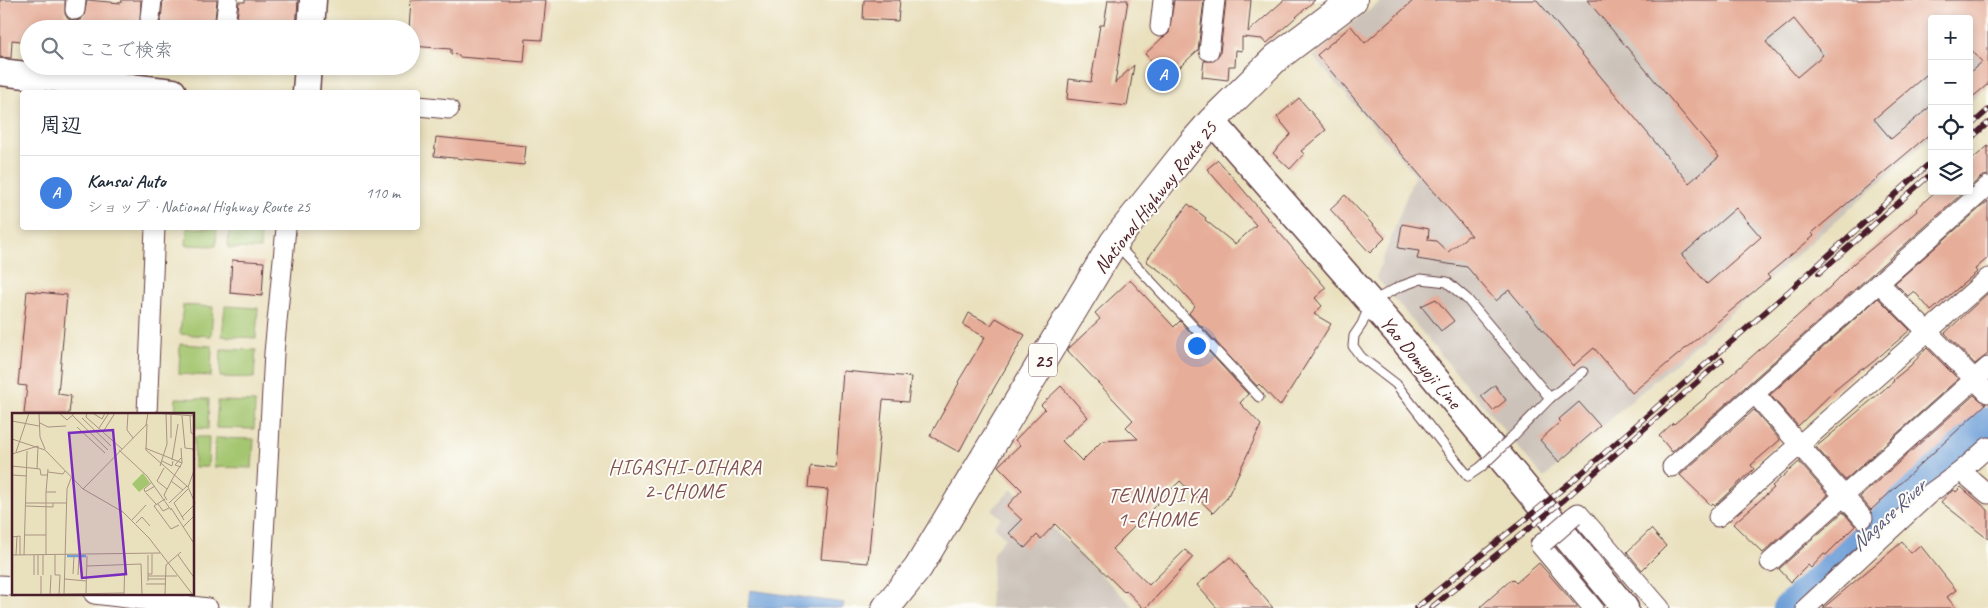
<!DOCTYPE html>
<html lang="ja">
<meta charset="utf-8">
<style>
body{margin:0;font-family:Caveat,"Klee One",sans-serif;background:#f6f6f7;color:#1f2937}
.controls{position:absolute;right:15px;top:15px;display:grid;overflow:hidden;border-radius:5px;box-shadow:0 2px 8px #0003}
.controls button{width:45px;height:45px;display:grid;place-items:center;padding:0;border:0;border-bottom:1px solid #e0e1e3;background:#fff;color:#1f2937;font:25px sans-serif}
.you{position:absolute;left:1196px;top:345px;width:18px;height:18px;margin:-12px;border:4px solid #fff;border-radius:50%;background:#1a73e8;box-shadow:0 0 0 8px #1a73e833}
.badge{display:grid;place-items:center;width:32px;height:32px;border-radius:50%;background:#d93025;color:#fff;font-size:16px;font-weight:700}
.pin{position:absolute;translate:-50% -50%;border:2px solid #fff;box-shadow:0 1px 5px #0006}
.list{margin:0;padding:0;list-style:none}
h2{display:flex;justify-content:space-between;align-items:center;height:65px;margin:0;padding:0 20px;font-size:21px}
h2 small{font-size:16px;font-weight:400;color:#747a83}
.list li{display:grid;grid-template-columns:32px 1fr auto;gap:15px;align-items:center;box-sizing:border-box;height:75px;padding:0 20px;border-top:1px solid #e0e1e3}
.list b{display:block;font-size:19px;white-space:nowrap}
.list p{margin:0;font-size:16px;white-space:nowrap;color:#747a83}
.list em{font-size:16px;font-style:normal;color:#747a83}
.icon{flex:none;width:28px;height:28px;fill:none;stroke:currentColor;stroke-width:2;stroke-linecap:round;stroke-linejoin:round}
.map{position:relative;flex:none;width:1988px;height:608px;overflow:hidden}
.search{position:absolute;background:#fff;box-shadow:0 2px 8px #0003;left:20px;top:20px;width:400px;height:55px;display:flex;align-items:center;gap:12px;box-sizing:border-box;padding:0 18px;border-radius:28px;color:#747a83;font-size:19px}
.panel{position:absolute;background:#fff;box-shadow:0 2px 8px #0003;left:20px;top:90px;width:400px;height:140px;border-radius:5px}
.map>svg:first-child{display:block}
.industrial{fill:#ccc2b9}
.green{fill:#a4c66f;stroke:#77724d}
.water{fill:#6d9fd8;stroke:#5c5f82}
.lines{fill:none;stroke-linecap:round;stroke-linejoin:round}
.river{stroke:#6d9fd8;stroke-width:30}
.building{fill:#e6ad99;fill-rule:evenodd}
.lane-casing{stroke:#623c41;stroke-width:11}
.street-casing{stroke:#623c41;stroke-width:21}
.secondary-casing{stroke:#623c41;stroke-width:29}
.highway-casing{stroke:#623c41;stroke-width:30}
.lane{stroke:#fff;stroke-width:9}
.street{stroke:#fff;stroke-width:19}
.secondary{stroke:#fff;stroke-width:26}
.highway{stroke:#fff;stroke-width:28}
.rail-casing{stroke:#4a1f2b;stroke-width:5.5}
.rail{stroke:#fdfcf7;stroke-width:4;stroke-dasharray:11;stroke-linecap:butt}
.lane-bridge-casing{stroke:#623c41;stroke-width:11;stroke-linecap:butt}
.street-bridge-casing{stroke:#623c41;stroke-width:21;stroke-linecap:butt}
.lane-bridge{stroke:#fff;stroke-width:9}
.street-bridge{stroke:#fff;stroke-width:19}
.labels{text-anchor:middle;stroke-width:4;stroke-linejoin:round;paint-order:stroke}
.shield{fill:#fdfcf7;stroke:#806168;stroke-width:1}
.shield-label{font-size:19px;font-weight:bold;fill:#4a1f2b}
.street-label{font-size:20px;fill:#4a1f2b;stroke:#fdfcf7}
.neighbourhood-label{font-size:21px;letter-spacing:1px;fill:#815152;stroke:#fdfcf7}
.water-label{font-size:21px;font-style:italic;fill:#5a5979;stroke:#fdfcf7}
.inset-river{fill:none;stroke:#6d9fd8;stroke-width:2.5}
.inset-road{fill:none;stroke:#a99383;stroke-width:1}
.view{fill:#7b2cbf;fill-opacity:0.15;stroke:#7b2cbf;stroke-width:2.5}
.inset-edge{fill:none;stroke:#4a1f2b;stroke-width:2.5}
</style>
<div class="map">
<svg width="1988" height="608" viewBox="0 0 1988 608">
<rect width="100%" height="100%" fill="#fdfcf7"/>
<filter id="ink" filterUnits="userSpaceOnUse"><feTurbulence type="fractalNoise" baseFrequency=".02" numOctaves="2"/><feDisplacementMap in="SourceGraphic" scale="10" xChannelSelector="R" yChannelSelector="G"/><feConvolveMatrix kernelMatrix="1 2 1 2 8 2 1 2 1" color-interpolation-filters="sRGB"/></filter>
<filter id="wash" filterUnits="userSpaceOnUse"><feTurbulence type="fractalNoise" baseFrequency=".0096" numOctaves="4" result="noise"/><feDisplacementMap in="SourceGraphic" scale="20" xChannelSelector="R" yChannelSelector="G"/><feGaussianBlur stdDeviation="1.12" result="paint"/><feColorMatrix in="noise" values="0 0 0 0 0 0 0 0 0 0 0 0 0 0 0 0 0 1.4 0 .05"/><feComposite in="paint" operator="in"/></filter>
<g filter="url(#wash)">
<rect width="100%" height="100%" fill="#e9e0bd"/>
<g class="industrial">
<path d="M1383 0H1988V86L1969 103V19H1932V136L1544 478 1376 277 1415 174 1313 57 1357 19Z"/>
<path d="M1012 489 1135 608H990L993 553 1005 538 994 526 1001 518 992 510Z"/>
</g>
<g class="green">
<path d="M187 228H217L216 246 186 245Z"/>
<path d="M229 228H261L260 249 228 248Z"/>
<path d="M183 305 213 307 211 336 180 334Z"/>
<path d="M225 306 258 308 256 338 222 336Z"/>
<path d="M180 344 212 346 211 376 179 374Z"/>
<path d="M221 349 256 350 254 378 220 377Z"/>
<path d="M176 398 209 399 208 429 194 428V414H175Z"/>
<path d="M218 401 255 402 254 429 216 428Z"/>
<path d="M194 437H209L208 467H194Z"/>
<path d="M215 438 254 439 252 468 214 467Z"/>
</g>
<path class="water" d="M750 590 844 603 843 608H748Z"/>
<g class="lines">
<path class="river" d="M1788 608 1988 422"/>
</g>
<g id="blocks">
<g class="building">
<path d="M0 0H65V14L68 19 74 21 80 20 84 16 87 0 121 3 122 0H141L140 22 147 29H29V42L12 40 11 58 0 57Z"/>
<path d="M163 0H217L214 29H152L159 25 161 20Z"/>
<path d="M245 0H298L296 29H236L239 2H245Z"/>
<path d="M411 0H546L542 40 526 39 524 62 459 57V55L451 54V49L411 46V29H409Z"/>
<path d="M864 0H900L898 21 863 19Z"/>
<path d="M1108 0H1128L1115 83 1134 65 1127 106 1067 99 1069 79 1091 82 1100 25H1104Z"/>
<path d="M1174 0H1204L1198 50 1168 78 1145 54 1162 38 1169 33Z"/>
<path d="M1226 0H1251L1248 32 1284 0H1315L1266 44 1262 39 1242 37V51L1236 50 1235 66H1229L1228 80 1202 77 1204 61H1214L1220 53Z"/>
<path d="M1414 0H1537L1689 183 1719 157 1587 0H1988V84L1969 100V73L1982 62 1969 47V19H1932V70L1874 119 1891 139 1932 105V132L1812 233 1814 236 1767 275 1770 278 1632 393 1594 348 1573 366 1509 290 1496 301 1467 267 1417 259 1419 251 1398 248 1402 224 1429 229 1428 240 1436 241 1448 252 1468 236H1472L1317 55 1351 26 1365 43ZM1794 19 1823 55 1797 77 1766 42ZM1736 208 1761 237 1707 284 1682 255Z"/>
<path d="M1299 98 1326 130 1301 151 1304 154 1290 169 1273 153 1291 134 1277 117Z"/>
<path d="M436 137 526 146 524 165 434 156Z"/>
<path d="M1988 146V175L1981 177 1969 188V162Z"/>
<path d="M1218 160 1326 288 1315 298 1322 306 1314 314 1331 324 1280 406 1259 384 1257 386 1189 313 1195 306 1170 278 1146 261 1188 204 1206 218 1205 220 1235 244 1256 225 1207 169Z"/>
<path d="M1936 191H1965L1672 452 1659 436 1673 423 1674 424 1705 398 1829 288 1854 263 1917 211 1916 209Z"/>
<path d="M1345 195 1385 238 1370 253 1330 209Z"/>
<path d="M1988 201V258L1975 269 1977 272 1931 311 1914 291 1908 296 1895 283Z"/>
<path d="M232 260 264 262 262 296 230 293Z"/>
<path d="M1130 280 1174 327 1180 321 1248 394 1240 403 1261 425 1227 498 1213 513 1180 481 1112 549 1149 585 1185 550 1193 557 1146 608H1143L1126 590 1124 592 1055 524 1041 539 1037 535 1025 548 1009 533 1022 520 1007 506 1022 490 998 466 1020 445 1015 440 1045 409 1041 405 1061 386 1088 417 1062 441 1082 461 1102 441 1138 439 1126 427 1133 420 1067 350 1100 319 1095 313Z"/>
<path d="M27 291 67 295 58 394 71 396 69 414H24L27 386 18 385Z"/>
<path d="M1988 293V354L1975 364 1945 333Z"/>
<path d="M1878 298 1910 330 1873 362 1864 369 1862 368 1835 390 1798 426 1770 395Z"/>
<path d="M1436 299 1454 321 1441 331 1421 306Z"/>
<path d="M969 313 991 325 996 318 1025 335 983 407 959 452 930 436 959 383 958 382 985 337 963 325Z"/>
<path d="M1927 348 1958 379 1845 480 1816 447 1894 381 1893 380 1910 366Z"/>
<path d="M843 371 911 377 908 402 883 400 868 563 821 559 828 490 808 488 810 465 836 468Z"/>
<path d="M1495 385 1506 400 1493 411 1481 396Z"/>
<path d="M1974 395 1986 404 1871 510 1860 497Z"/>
<path d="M1579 402 1600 426 1559 462 1540 440 1560 422 1558 420Z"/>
<path d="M1754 410 1780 440 1751 465 1754 469 1715 505 1713 503 1711 505 1680 475Z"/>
<path d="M1799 462 1828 495 1763 553 1733 524 1774 488 1772 486Z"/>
<path d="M1961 487 1988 510V539L1941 502 1948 494 1954 490 1956 492Z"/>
<path d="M1843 512 1855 526 1826 555 1824 554 1811 568 1808 565 1791 582 1779 569Z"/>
<path d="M1651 529 1666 546 1642 570 1627 552Z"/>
<path d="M1902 542 1911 553 1920 545 1956 590 1947 597 1956 608H1823Z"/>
<path d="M1230 557 1273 608H1217L1197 585Z"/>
<path d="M1539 563 1578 608H1479L1512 579 1516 583Z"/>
</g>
</g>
</g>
<g filter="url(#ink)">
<use href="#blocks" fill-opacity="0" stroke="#623c41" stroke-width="1"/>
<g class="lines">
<defs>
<g id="lane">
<path d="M1117 245 1259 397"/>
<path d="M1512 437 1550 398 1583 372"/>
<path d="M1481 467 1468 476 1396 384 1361 357 1353 346 1354 336 1362 324 1371 302 1399 287 1421 279 1447 282 1467 299 1550 398"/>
</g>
<g id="street">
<path d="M75 10 76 0"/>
<path d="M150 18 152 0"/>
<path d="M225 26 228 0"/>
<path d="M1160 27 1163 0"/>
<path d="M1209 51 1215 0"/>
<path d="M418 106 449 109"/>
<path d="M1879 283 1988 393"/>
<path d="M1755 394 1863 518"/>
<path d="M147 414 155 228"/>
<path d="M1672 467 1988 186"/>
<path d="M1961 471 1988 494"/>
<path d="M1574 516 1578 513 1660 608"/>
<path d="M1718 517 1988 278"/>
<path d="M1544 542 1540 545 1593 608"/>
<path d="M1770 562 1988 367"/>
<path d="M0 585 14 586"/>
<path d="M94 594 208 608"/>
<path d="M260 608 274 353 286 228"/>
<path d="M1806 608 1929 494 1961 471 1988 447"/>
</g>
<g id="secondary">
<path d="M311 29 313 0"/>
<path d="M0 72 173 92"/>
<path d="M306 92 308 66"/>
<path d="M1212 121 1400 336 1625 608"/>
</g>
<path id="highway" d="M886 608 918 568 1114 242 1191 145 1212 121 1276 58 1353 0"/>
</defs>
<use href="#lane" class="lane-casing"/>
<use href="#street" class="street-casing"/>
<use href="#secondary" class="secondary-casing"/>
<use href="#highway" class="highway-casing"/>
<use href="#lane" class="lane"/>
<use href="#street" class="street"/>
<use href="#secondary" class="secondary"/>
<use href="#highway" class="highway"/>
<defs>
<g id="rail">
<path d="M1969 127 1988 110"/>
<path d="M1969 140 1988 123"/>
<path d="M1819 273 1932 173"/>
<path d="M1416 608 1577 477 1788 292 1932 161"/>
<path d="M1431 608 1565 499 1722 360"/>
</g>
</defs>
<use href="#rail" class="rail-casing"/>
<use href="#rail" class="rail"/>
<defs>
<path id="lane-bridge" d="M1481 467 1512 437"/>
<path id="street-bridge" d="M1544 542 1574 516"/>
</defs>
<use href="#lane-bridge" class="lane-bridge-casing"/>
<use href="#street-bridge" class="street-bridge-casing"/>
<use href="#lane-bridge" class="lane-bridge"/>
<use href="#street-bridge" class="street-bridge"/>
</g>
</g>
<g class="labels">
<rect class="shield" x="1029" y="343.5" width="28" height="33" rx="4"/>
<g class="shield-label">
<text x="1043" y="367">25</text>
</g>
<g class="street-label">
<text transform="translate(1155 197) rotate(-52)" y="7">National Highway Route 25</text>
<text transform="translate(1421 362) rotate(50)" y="7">Yao Domyoji Line</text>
</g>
<g class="neighbourhood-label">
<text x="685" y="474">HIGASHI-OIHARA<tspan x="685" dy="24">2-CHOME</tspan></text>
<text x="1158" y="502">TENNOJIYA<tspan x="1158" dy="24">1-CHOME</tspan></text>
</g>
<g class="water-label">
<text transform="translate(1888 515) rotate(-43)" y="7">Nagase River</text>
</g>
</g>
<g transform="translate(12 413)">
<rect width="182" height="182" fill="#e9e0bd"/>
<path d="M131 60 138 70 127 79 120 71Z" fill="#a4c66f"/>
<path class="inset-river" d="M55 143H74"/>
<path class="inset-road" d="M27 0 28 24 33 36M47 0 55 7 63 0M75 0 74 4 110 36M113 0H131M116 0 115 17 121 25M142 0 183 3M82 1 90 6 93 0M60 2 96 37M170 3 173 35 181 36 183 47M178 3 179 20 183 22M70 5 99 33M0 8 27 13M28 10 36 14 54 13M135 11 134 37 176 74 183 90M65 14 93 40M87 15 97 0M91 19 103 0M159 25V2M0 26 33 37 71 76 111 99 137 125 181 182M133 35 153 43M107 37 135 63 159 97M4 39 17 0M0 41 26 33 25 56M153 43 170 50M169 45 163 52 169 54M160 47 166 11M150 48 160 53 161 48M0 53 28 56 29 62H36M148 53 155 31 154 1M152 55 145 68 155 76M36 59 51 61 53 58M0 62 15 63M162 63 170 50 169 35M159 68 171 77M140 69 132 76 133 79 143 73M176 74 183 55M71 76 134 12 136 0M34 79 36 56M134 80 145 92M153 86 142 93 159 116 167 112M155 87 152 82 162 63M14 90H55M157 90 175 73M146 91 151 98 157 95M14 93 41 94V90M159 95 183 132M170 104 183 91M120 107 134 92M172 107 162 90 176 76M124 110 130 104 138 113M171 114 183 102M13 122H34V79H44M0 124 8 123V142M0 142 148 140M4 142 5 123M12 142 15 38M22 142V162M31 142V162M34 142V122M43 142V162H48L47 182M166 142 183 166M75 153 129 151 130 182M61 161 62 142M136 161H140V141M26 162V142M66 162 67 142M136 163H165M53 166 74 168M136 166H154M136 168V142M134 171H153M74 180 75 143M0 182 112 180M29 182V163M38 182 39 162M52 182 55 76 59 65M112 182 113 142M153 182 154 152 169 139"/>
<path class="view" d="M101 17 114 161 70 165 57 20Z"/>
<rect width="182" height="182" class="inset-edge"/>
</g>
</svg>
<div class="controls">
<button>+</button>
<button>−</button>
<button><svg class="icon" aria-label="locate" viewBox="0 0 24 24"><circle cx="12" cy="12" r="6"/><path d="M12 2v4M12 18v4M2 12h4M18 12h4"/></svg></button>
<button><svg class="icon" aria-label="layers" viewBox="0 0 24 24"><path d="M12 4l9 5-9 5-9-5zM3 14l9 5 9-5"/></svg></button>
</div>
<div class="you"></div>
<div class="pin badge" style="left:1163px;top:75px;background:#3f7fe0">A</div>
<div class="search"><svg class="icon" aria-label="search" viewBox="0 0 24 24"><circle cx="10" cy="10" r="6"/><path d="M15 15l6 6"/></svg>ここで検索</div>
<section class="panel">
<h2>周辺<small></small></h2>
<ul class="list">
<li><span class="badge" style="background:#3f7fe0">A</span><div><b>Kansai Auto</b><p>ショップ · National Highway Route 25</p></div><em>110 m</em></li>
</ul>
</section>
</div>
